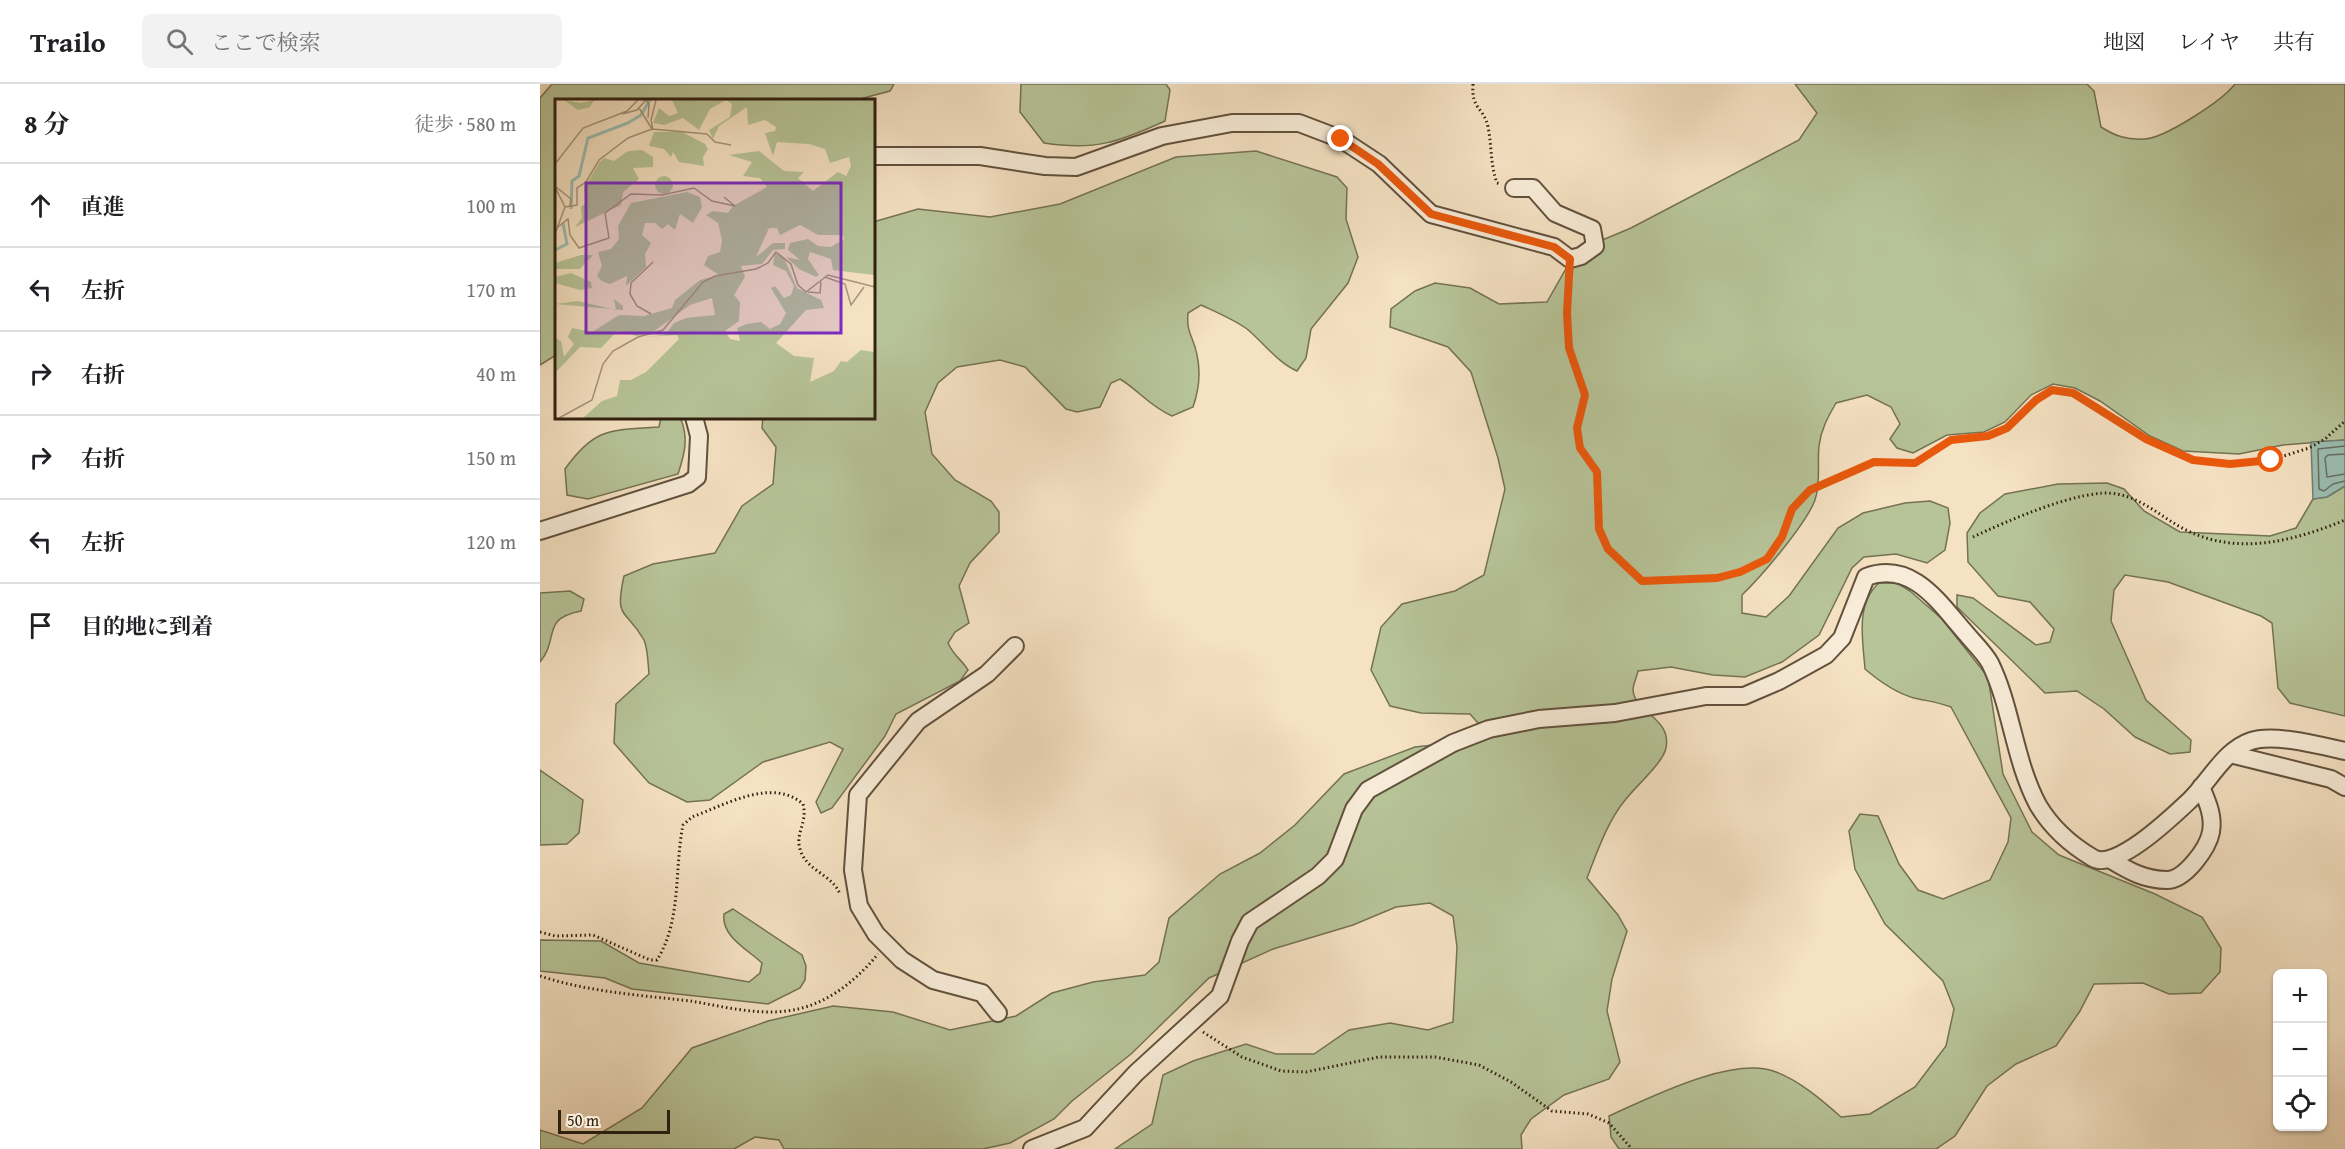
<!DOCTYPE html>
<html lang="ja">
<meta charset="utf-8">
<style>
body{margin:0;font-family:"Gentium Book Plus","Noto Serif JP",serif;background:#f2f2f2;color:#202124}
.controls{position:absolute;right:18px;bottom:18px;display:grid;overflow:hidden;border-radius:9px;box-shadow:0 2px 4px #0004}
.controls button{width:54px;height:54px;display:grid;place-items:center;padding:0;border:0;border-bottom:2px solid #e0e0e0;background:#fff;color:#202124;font:30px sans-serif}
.scale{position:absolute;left:18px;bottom:15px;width:112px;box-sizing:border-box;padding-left:6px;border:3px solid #312110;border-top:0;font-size:16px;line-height:21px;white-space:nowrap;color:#312110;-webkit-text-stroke:4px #f8ecd8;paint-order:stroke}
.stop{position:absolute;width:18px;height:18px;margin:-14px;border:4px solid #ea580c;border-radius:50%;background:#fff}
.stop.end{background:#ea580c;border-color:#fff;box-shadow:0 2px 6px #0008}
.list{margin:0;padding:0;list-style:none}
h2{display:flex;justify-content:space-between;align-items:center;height:78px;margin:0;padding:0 24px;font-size:26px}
h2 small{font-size:20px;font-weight:400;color:#757577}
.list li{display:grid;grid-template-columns:39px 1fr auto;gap:18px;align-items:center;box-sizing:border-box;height:84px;padding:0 24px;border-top:2px solid #e0e0e0}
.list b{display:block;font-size:22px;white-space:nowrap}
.list em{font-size:20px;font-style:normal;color:#757577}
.icon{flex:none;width:33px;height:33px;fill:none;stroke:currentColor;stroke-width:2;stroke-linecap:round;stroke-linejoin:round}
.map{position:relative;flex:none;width:1805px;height:1065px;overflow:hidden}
header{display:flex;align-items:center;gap:36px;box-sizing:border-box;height:84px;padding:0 30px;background:#fff;border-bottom:2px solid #e0e0e0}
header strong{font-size:28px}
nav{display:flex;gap:33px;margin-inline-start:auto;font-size:21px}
.search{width:420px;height:54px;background:#f2f2f2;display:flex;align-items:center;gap:15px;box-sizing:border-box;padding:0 21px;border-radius:9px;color:#757577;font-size:22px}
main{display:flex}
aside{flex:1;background:#fff}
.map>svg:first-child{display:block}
.green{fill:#b7c498;stroke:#747254;stroke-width:1.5}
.water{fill:#9cbeb2;stroke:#717f71;stroke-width:1.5}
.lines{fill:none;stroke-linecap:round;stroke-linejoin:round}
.shore{stroke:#667061;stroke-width:1.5}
.minor-casing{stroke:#62513d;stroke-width:20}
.path{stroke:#312110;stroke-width:3;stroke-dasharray:1.5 3;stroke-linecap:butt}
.minor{stroke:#f8ecd8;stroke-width:16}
.route{stroke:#ea580c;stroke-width:8}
.inset-river{fill:none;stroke:#9cbeb2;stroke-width:3}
.inset-road{fill:none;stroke:#a7957b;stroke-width:1.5}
.view{fill:#7b2cbf;fill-opacity:0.15;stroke:#7b2cbf;stroke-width:3}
.inset-edge{fill:none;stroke:#312110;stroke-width:3}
</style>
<header>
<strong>Trailo</strong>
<div class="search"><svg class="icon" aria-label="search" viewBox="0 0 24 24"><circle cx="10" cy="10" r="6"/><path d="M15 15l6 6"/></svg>ここで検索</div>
<nav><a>地図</a><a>レイヤ</a><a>共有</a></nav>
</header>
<main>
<aside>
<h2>8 分<small>徒歩 · 580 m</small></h2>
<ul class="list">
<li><svg class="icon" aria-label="ahead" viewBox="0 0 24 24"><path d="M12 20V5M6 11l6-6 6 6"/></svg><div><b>直進</b></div><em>100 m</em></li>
<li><svg class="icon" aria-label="left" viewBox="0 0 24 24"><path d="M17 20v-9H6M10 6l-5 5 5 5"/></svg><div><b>左折</b></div><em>170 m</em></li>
<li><svg class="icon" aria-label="right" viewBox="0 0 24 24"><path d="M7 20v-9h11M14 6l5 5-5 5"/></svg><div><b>右折</b></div><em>40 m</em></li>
<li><svg class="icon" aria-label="right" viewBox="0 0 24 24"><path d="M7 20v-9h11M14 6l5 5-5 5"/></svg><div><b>右折</b></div><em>150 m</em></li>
<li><svg class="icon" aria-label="left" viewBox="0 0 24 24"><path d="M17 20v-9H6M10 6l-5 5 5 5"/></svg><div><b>左折</b></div><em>120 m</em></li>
<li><svg class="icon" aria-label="arrive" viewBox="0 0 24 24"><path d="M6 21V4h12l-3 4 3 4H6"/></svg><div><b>目的地に到着</b></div></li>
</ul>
</aside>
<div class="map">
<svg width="1805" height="1065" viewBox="0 0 1805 1065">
<rect width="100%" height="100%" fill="#f5e2c3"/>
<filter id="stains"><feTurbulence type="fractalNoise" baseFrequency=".00333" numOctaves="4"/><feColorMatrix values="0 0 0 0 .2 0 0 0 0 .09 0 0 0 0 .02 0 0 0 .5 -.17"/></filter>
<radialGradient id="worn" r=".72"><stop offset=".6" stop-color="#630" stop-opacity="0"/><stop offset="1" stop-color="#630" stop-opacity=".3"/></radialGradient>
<g class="green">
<path d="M12 0H354L350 7 316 16H16V271L0 281V14Z"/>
<path d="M481 0H626L630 6 625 37C579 58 555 67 504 59L480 28Z"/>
<path d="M1255 0H1547L1554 7 1561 43C1575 52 1587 56 1604 55 1624 55 1683 16 1695 0H1805V356L1743 361 1699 370 1643 367 1610 352 1560 317 1535 304 1513 300 1491 311 1465 338 1444 348 1407 351 1373 369 1357 364 1350 355 1360 340 1351 323 1327 311 1296 319C1288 333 1281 345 1279 362 1277 380 1281 398 1275 416 1266 440 1221 493 1202 511V529L1226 533 1249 512 1298 444 1323 429 1365 419 1390 417 1408 424 1410 439 1405 466 1387 479 1356 470 1324 473 1312 484 1279 551 1242 578 1205 593 1173 591 1131 583 1098 587C1097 593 1093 600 1093 606 1094 628 1132 634 1126 664 1123 679 1096 702 1086 715 1068 736 1057 768 1047 794L1078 831 1087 847 1072 895 1067 927 1080 978 1069 995 1024 1011 991 1035 981 1051 982 1065H575L612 1040 623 991 653 977 706 960 736 970H774L809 946 850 939 888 946 913 938 917 863 913 832 890 819 856 823 813 841 733 865 669 894 591 970 532 1017 514 1035 470 1059 443 1065H244L239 1056 215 1053 194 1065H0V1046L43 1060 102 1024 152 964 228 937 293 922 353 928 410 946 476 932 512 909 553 898 605 891 619 878 629 834 680 790 720 769 755 741 804 690 875 663 939 656 945 647 930 630 881 629 850 622 831 586 841 543 862 520 915 507 944 491 965 405 958 374 931 288 908 263 850 243 851 225 875 207 895 199 930 204 959 220 1007 218 1036 167 1091 144 1259 56 1277 29Z"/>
<path d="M716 67 797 93 807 104 806 135 818 173 808 199 771 245 766 274 757 287C738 279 724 259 707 245 693 235 676 228 661 221L648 229C646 250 654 253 657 271 661 289 659 306 653 323L632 332C608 321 601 308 580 295L571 299 560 323 537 328 526 325 485 283 460 276 417 283 398 299 385 328 392 370 415 396 451 417 459 428V448L430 479 419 502 429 539 415 548 408 559C413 571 422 576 428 586L420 597 356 630 345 652 292 724 281 729 276 718 303 665 290 658 223 678 170 716 147 718 109 699 74 659 76 620 109 590C108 580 108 565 104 556 86 524 74 537 84 492L113 480 175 469 202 422 233 400 236 363 222 344 223 333H333V138L378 125 450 133 520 120 636 73Z"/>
<path d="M121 333H140C149 353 145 369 138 390L48 415 27 411 25 385C55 343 71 346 119 343Z"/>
<path d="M1567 399 1584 405 1604 427 1640 448 1730 452 1756 444 1773 415 1787 413 1805 402V632L1750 619 1738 604 1732 539 1721 532 1628 498 1585 491 1574 506 1571 537 1606 616 1651 656 1650 668 1630 670 1595 653 1564 625 1537 607 1505 609 1417 523V511L1433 514 1496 561 1510 558 1514 545 1490 518 1458 512 1428 478 1427 449 1440 429 1465 410 1518 400Z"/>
<path d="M1339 499H1357L1370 507 1401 534 1448 593 1463 690 1492 748 1519 771 1615 810 1662 833 1681 864 1680 888 1661 909 1629 910 1603 899 1554 900 1540 927 1516 962 1476 980 1447 1002 1415 1052 1396 1065H1079L1071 1053 1069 1032C1109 1014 1193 971 1236 988 1260 997 1283 1017 1301 1033L1330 1030 1375 1003 1406 962 1414 925 1403 897 1345 840 1315 785 1309 747 1320 730 1338 732 1359 780 1378 806 1403 815 1450 796 1468 758 1471 734 1411 623C1398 618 1387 617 1374 614 1356 609 1339 597 1325 585 1323 557 1315 520 1339 499Z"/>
<path d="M30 507 44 515 41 527C0 535 20 554 0 578V509Z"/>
<path d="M0 686 43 716 39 749 27 760 0 761Z"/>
<path d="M193 825 262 871 266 882 265 896 260 904 228 920 92 905 65 894 0 887V856L61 857 99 879 209 898 220 889 222 879C207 865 181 852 184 830Z"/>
</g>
<path class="water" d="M1805 356V402L1787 413 1773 415 1771 358Z"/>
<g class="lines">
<g class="shore">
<path d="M1805 362 1778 365 1779 405 1784 407 1793 400 1805 397"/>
<path d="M1805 370 1788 371 1785 374 1787 393 1805 390"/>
</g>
<defs>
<g id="minor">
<path d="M333 72H440L505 82 536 83 622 52 692 39H759L801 55 839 80 891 130 1014 163 1030 175 1041 172 1055 162 1052 145 1015 129 993 104H974"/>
<path d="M0 447 148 400 157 393 159 352 154 333"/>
<path d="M1690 670 1791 695 1805 703"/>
<path d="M1571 776C1589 787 1605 796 1627 796 1645 796 1668 764 1671 748 1674 732 1667 717 1661 703"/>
<path d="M458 929 442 909 393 896 362 876 336 850 319 822 313 786 318 711 378 637 447 590 475 562"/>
<path d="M492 1065 545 1044 596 989 680 912 700 857 710 838 778 792 795 775 814 725 828 706 913 659 949 645 999 635 1075 629 1166 612H1204L1239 597 1286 571 1302 554 1326 493C1371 476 1398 517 1424 547 1432 557 1444 568 1450 579 1472 624 1474 676 1498 721 1511 743 1531 761 1553 774 1575 788 1633 732 1650 716 1669 698 1684 666 1711 657 1734 649 1782 662 1805 667"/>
</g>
</defs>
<use href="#minor" class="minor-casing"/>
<g class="path">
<path d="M933 0C931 26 944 23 948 43 952 62 950 80 957 99L961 100"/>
<path d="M1029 190 1027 229 1029 263 1045 311 1037 344 1040 364 1057 388 1059 445 1068 465 1102 497 1177 494 1200 488 1227 475 1242 454 1252 425 1270 406 1334 378 1375 379 1411 356 1448 352 1467 344 1496 316 1512 306 1533 309 1606 355 1653 376 1690 380 1731 376 1769 364 1785 355 1805 337"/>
<path d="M1433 453C1465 438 1543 403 1577 410 1604 415 1622 434 1646 446 1698 472 1754 457 1805 436"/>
<path d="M0 848 15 852 53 851 110 876H117C142 836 134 786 143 741L152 733C185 721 232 693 263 720 268 738 255 749 260 765 266 787 292 790 300 810"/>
<path d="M0 892C49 908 99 911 150 917 181 922 215 931 246 927 284 923 315 898 338 870"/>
<path d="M663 948 702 973 741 987 766 988 839 973H895L939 981 971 998 1012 1027 1048 1030 1069 1039 1092 1065"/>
</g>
<use href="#minor" class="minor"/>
</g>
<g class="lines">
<path class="route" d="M801 55 838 80 891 130 1014 163 1030 175 1027 229 1029 264 1045 311 1037 344 1040 364 1057 388 1059 445 1068 465 1102 497 1177 494 1200 488 1227 475 1242 453 1252 425 1270 406 1334 378 1375 379 1411 356 1448 352 1467 344 1496 316 1512 306 1533 309 1606 355 1653 376 1690 380 1731 376"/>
</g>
<g transform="translate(15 15)">
<rect width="320" height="320" fill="#f5e2c3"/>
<path d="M9 1 26 4 39 1 35 8 23 11ZM117 1H319V176L278 171 276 160 255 153 253 160 264 176 261 178 244 170 231 158 245 161 233 151 235 144 253 140 263 147 276 148 289 140 288 136H263L245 126 225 136 222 129H214L201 158 218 144H230V150L218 151 207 165 186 167 190 178 179 196 185 203 184 222 170 232 175 240 185 242 182 229 192 225 206 223 215 230 225 225 231 214 216 189 220 187 229 199 236 196 239 187 231 172 218 166 220 154 229 159 242 189 266 201 269 209 251 211 221 244 239 257 259 259 255 283 279 272 286 262 292 263 306 251 319 253V319H28L47 302 62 297 65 281H76L91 273 124 240 122 236 89 238 110 236 119 224 131 219 160 216 157 199 135 206 98 233 82 237 62 232 46 249 25 248 0 274V239L6 242 9 258 19 245 13 238 17 229 37 233 64 216 89 217 117 209 120 201 145 181 164 176 149 166 153 157 165 153 167 141 163 124 151 116 158 112 173 114 178 107 212 88 205 79 188 77 197 63 174 56 204 52 229 72 249 73 243 79 258 92 283 73 291 77 296 67 294 58 275 64 270 50 254 45 222 43 218 57 210 34 220 32 221 28 210 21 193 26 192 8 164 27 158 40 154 31 175 18 177 5 171 1 155 10 144 31 128 19 109 26 98 24 104 9 114 17 123 14ZM99 33H127L150 45 153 50 148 58 149 67 124 63 118 53 116 58 109 50 94 47ZM87 51 98 58V68L78 69 84 80 68 93 66 106 20 128 27 119 26 108 31 104 29 90 44 64 49 59 59 62 73 52ZM100 86a9 9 0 1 1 18 0a9 9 0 1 1-18 0ZM132 93 145 98 147 108 138 124 125 115 120 131 113 125 107 130 100 124H90L87 136 96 144 90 155 91 168 71 187 72 177 55 185 47 182 42 177 47 167 43 153 56 150 64 140 63 127 76 104ZM26 156H38L25 170H0V164ZM16 174 36 183 37 189 25 191 0 184V178ZM59 200 68 207V211L0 205 23 202 61 211Z" fill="#b7c498"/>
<path class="inset-river" d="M16 110 17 82 24 77 33 39 73 24 86 16 95 1M0 151 12 145 8 124"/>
<path class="inset-road" d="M84 9 97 30M67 15 82 11 91 1 94 5 93 19M98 31 96 21 101 1M0 65 28 29 72 12 83 1M0 88 10 108 0 135M1 88 16 100 15 107M10 108 22 106V89L31 83 44 61 73 39 97 30 152 35 160 43 176 46M3 128 13 120 15 136 24 149 54 139 50 114 76 95 107 96 139 89 157 102 180 107 169 98M270 178 290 185 296 206 309 188M253 193 265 194 266 183M96 215 82 207 75 195 76 184 98 163M4 319 37 301 48 265 58 252 83 238 108 231 148 183 160 177 201 170 213 164 221 153 236 165 243 186 251 193 273 176 320 188"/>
<path class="view" d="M31 84H286V234H31Z"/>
<rect width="320" height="320" class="inset-edge"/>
</g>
<rect width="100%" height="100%" filter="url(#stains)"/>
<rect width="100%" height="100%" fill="url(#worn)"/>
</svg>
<div class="controls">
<button>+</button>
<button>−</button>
<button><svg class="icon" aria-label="locate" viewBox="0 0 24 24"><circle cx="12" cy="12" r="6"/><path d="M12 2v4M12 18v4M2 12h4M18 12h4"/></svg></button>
</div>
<div class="scale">50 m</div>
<div class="stop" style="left:1731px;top:376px"></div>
<div class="stop end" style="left:801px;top:55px"></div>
</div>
</main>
